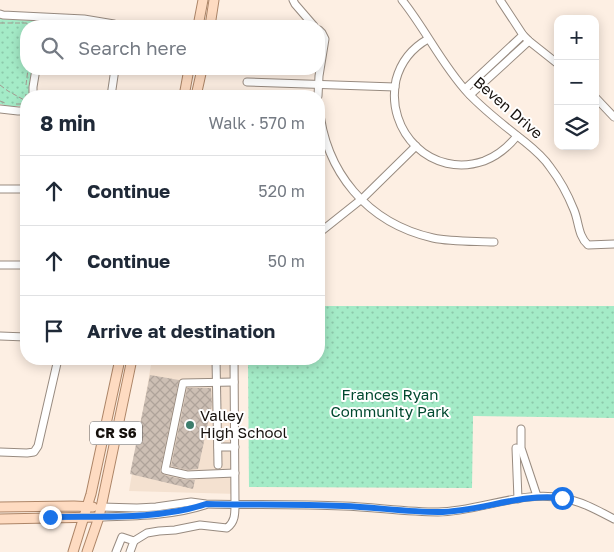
<!DOCTYPE html>
<meta charset="utf-8">
<style>
body{margin:0;font-family:"Golos Text",sans-serif;background:#f2f2f3;color:#1f2937}
.controls{position:absolute;right:15px;top:15px;display:grid;overflow:hidden;border-radius:10px;box-shadow:0 2px 12px #0003}
.controls button{width:45px;height:45px;display:grid;place-items:center;padding:0;border:0;border-bottom:1px solid #e0e1e3;background:#fff;color:#1f2937;font:25px sans-serif}
.stop{position:absolute;width:15px;height:15px;margin:-11px;border:4px solid #1a73e8;border-radius:50%;background:#fff}
.stop.end{background:#1a73e8;border-color:#fff;box-shadow:0 1px 5px #0008}
.list{margin:0;padding:0;list-style:none}
h2{display:flex;justify-content:space-between;align-items:center;height:65px;margin:0;padding:0 20px;font-size:21px}
h2 small{font-size:16px;font-weight:400;color:#747a83}
.list li{display:grid;grid-template-columns:32px 1fr auto;gap:15px;align-items:center;box-sizing:border-box;height:70px;padding:0 20px;border-top:1px solid #e0e1e3}
.list b{display:block;font-size:19px;white-space:nowrap}
.list em{font-size:16px;font-style:normal;color:#747a83}
.icon{flex:none;width:28px;height:28px;fill:none;stroke:currentColor;stroke-width:2;stroke-linecap:round;stroke-linejoin:round}
.map{position:relative;flex:none;width:614px;height:552px;overflow:hidden}
.search{position:absolute;background:#fff;box-shadow:0 2px 12px #0003;left:20px;top:20px;width:305px;height:55px;display:flex;align-items:center;gap:12px;box-sizing:border-box;padding:0 18px;border-radius:20px;color:#747a83;font-size:19px}
.panel{position:absolute;background:#fff;box-shadow:0 2px 12px #0003;left:20px;top:90px;width:305px;height:275px;border-radius:20px}
.map>svg:first-child{display:block}
.built{fill:#f4e1d0}
.park{fill:url(#park-dots)}
.building{fill:url(#building-cross-hatch)}
.lines{fill:none;stroke-linecap:round;stroke-linejoin:round}
.minor-casing{stroke:#988b80;stroke-width:9}
.major-casing{stroke:#ad8567;stroke-width:11}
.path{stroke:#a49990;stroke-width:1;stroke-dasharray:5 2.5;stroke-linecap:butt}
.minor{stroke:#fff;stroke-width:7}
.major{stroke:#fedbc1;stroke-width:9}
.route{stroke:#1a73e8;stroke-width:6}
.poi-dot{fill:#3d7d6c;stroke:#fff;stroke-width:2}
.labels{text-anchor:middle;stroke-width:4;stroke-linejoin:round;paint-order:stroke}
.shield{fill:#fff;stroke:#5c5856;stroke-width:1}
.shield-label{font-size:14px;font-weight:bold;fill:#16110d}
.street-label{font-size:15px;fill:#16110d;stroke:#fff}
.park-label{font-size:15px;fill:#00492f;stroke:#fff}
.poi-label{font-size:15px;fill:#16110d;stroke:#fff;text-anchor:start}
</style>
<div class="map">
<svg width="614" height="552" viewBox="0 0 614 552">
<defs>
<pattern id="park-dots" width="8" height="8" patternUnits="userSpaceOnUse" patternTransform="scale(1.25)"><rect width="8" height="8" fill="#a4ebc7"/><path d="M2 2h.1M6 6h.1" fill="none" stroke="#8cc8aa" stroke-width="1.8" stroke-linecap="round"/></pattern>
<pattern id="building-cross-hatch" width="8" height="8" patternUnits="userSpaceOnUse" patternTransform="scale(1.25)"><rect width="8" height="8" fill="#cdbfb4"/><path d="M0 0l8 8M0 8l8-8" fill="none" stroke="#afa39a"/></pattern>
</defs>
<rect width="100%" height="100%" fill="#fdefe3"/>
<path class="built" d="M152 359H239L238 494 129 491Z"/>
<g class="park">
<path d="M0 19 36 21 37 26H26V69H33L31 96H26V106H9L0 104Z"/>
<path d="M319 306H614V418L473 416 472 488 249 487 248 359H319Z"/>
</g>
<g class="building">
<path d="M150 375 179 380 160 471 164 475 186 480H195L193 489 130 474Z"/>
<path d="M187 388H211L212 405 198 469 187 470 171 466Z"/>
</g>
<g class="lines">
<defs>
<g id="minor">
<path d="M293 0 295 4 314 26"/>
<path d="M402 0C426 30 442 65 468 93 484 110 502 124 520 138 531 147 542 155 550 167 560 180 568 195 574 210 579 222 578 236 588 245L614 244"/>
<path d="M500 0 523 35 529 41 558 64"/>
<path d="M0 14 3 15 84 19 114 24 118 26"/>
<path d="M428 39C412 48 401 61 396 80 385 132 432 179 484 161 497 156 508 147 517 136"/>
<path d="M247 82 395 87"/>
<path d="M465 89 523 35"/>
<path d="M470 95 529 41"/>
<path d="M33 96V87L36 69"/>
<path d="M111 96 115 69"/>
<path d="M318 96 319 76 325 39 322 33 319 30"/>
<path d="M595 97 614 117"/>
<path d="M319 106C325 172 367 223 433 238 452 242 475 241 494 242"/>
<path d="M0 109 18 111H26"/>
<path d="M0 189H26"/>
<path d="M319 233 363 198 416 146"/>
<path d="M0 265H26"/>
<path d="M0 336 26 337"/>
<path d="M216 359 218 465"/>
<path d="M234 382 183 383 165 470 187 475 235 473"/>
<path d="M521 429V448L537 496"/>
<path d="M218 447H235"/>
<path d="M516 448 518 499"/>
<path d="M0 452 27 453 34 452 38 446 58 359"/>
<path d="M101 507 137 508 156 507 191 502 206 504C252 505 297 504 343 506 374 507 406 512 438 512 478 512 521 490 562 498 581 501 597 510 614 519"/>
<path d="M99 517C133 516 172 516 205 505"/>
<path d="M134 541 147 533 159 531 175 530 200 525 227 528C235 522 235 514 235 505L234 359"/>
<path d="M116 552 122 537 134 541 130 552"/>
</g>
<g id="major">
<path d="M198 26 203 0"/>
<path d="M210 26 214 0"/>
<path d="M184 96 189 69"/>
<path d="M196 96 202 69"/>
<path d="M0 507 74 506 93 507"/>
<path d="M0 519 99 517"/>
<path d="M73 552 91 494 120 359"/>
<path d="M87 552 99 517 132 359"/>
</g>
</defs>
<use href="#minor" class="minor-casing"/>
<use href="#major" class="major-casing"/>
<g class="path">
<path d="M0 23H26L35 26"/>
<path d="M0 85 8 91 26 101"/>
<path d="M26 85 28 69"/>
<path d="M0 101 5 103"/>
<path d="M16 104H25L26 94"/>
</g>
<use href="#minor" class="minor"/>
<use href="#major" class="major"/>
</g>
<g class="lines">
<path class="route" d="M50 517C100 516 158 520 206 504 252 505 297 504 343 506 374 507 406 512 438 512 480 512 519 493 562 498"/>
</g>
<circle class="poi-dot" cx="190" cy="425" r="5"/>
<g class="labels">
<rect class="shield" x="90" y="421.5" width="52" height="23" rx="4"/>
<g class="shield-label">
<text x="116" y="438">CR S6</text>
</g>
<g class="street-label">
<text transform="translate(508 108) rotate(41)" y="5">Beven Drive</text>
</g>
<g class="park-label">
<text x="390" y="400">Frances Ryan<tspan x="390" dy="17">Community Park</tspan></text>
</g>
<g class="poi-label">
<text x="200" y="421">Valley<tspan x="200" dy="17">High School</tspan></text>
</g>
</g>
</svg>
<div class="controls">
<button>+</button>
<button>−</button>
<button><svg class="icon" aria-label="layers" viewBox="0 0 24 24"><path d="M12 4l9 5-9 5-9-5zM3 14l9 5 9-5"/></svg></button>
</div>
<div class="stop" style="left:562px;top:498px"></div>
<div class="stop end" style="left:50px;top:517px"></div>
<div class="search"><svg class="icon" aria-label="search" viewBox="0 0 24 24"><circle cx="10" cy="10" r="6"/><path d="M15 15l6 6"/></svg>Search here</div>
<section class="panel">
<h2>8 min<small>Walk · 570 m</small></h2>
<ul class="list">
<li><svg class="icon" aria-label="ahead" viewBox="0 0 24 24"><path d="M12 20V5M6 11l6-6 6 6"/></svg><div><b>Continue</b></div><em>520 m</em></li>
<li><svg class="icon" aria-label="ahead" viewBox="0 0 24 24"><path d="M12 20V5M6 11l6-6 6 6"/></svg><div><b>Continue</b></div><em>50 m</em></li>
<li><svg class="icon" aria-label="arrive" viewBox="0 0 24 24"><path d="M6 21V4h12l-3 4 3 4H6"/></svg><div><b>Arrive at destination</b></div></li>
</ul>
</section>
</div>
